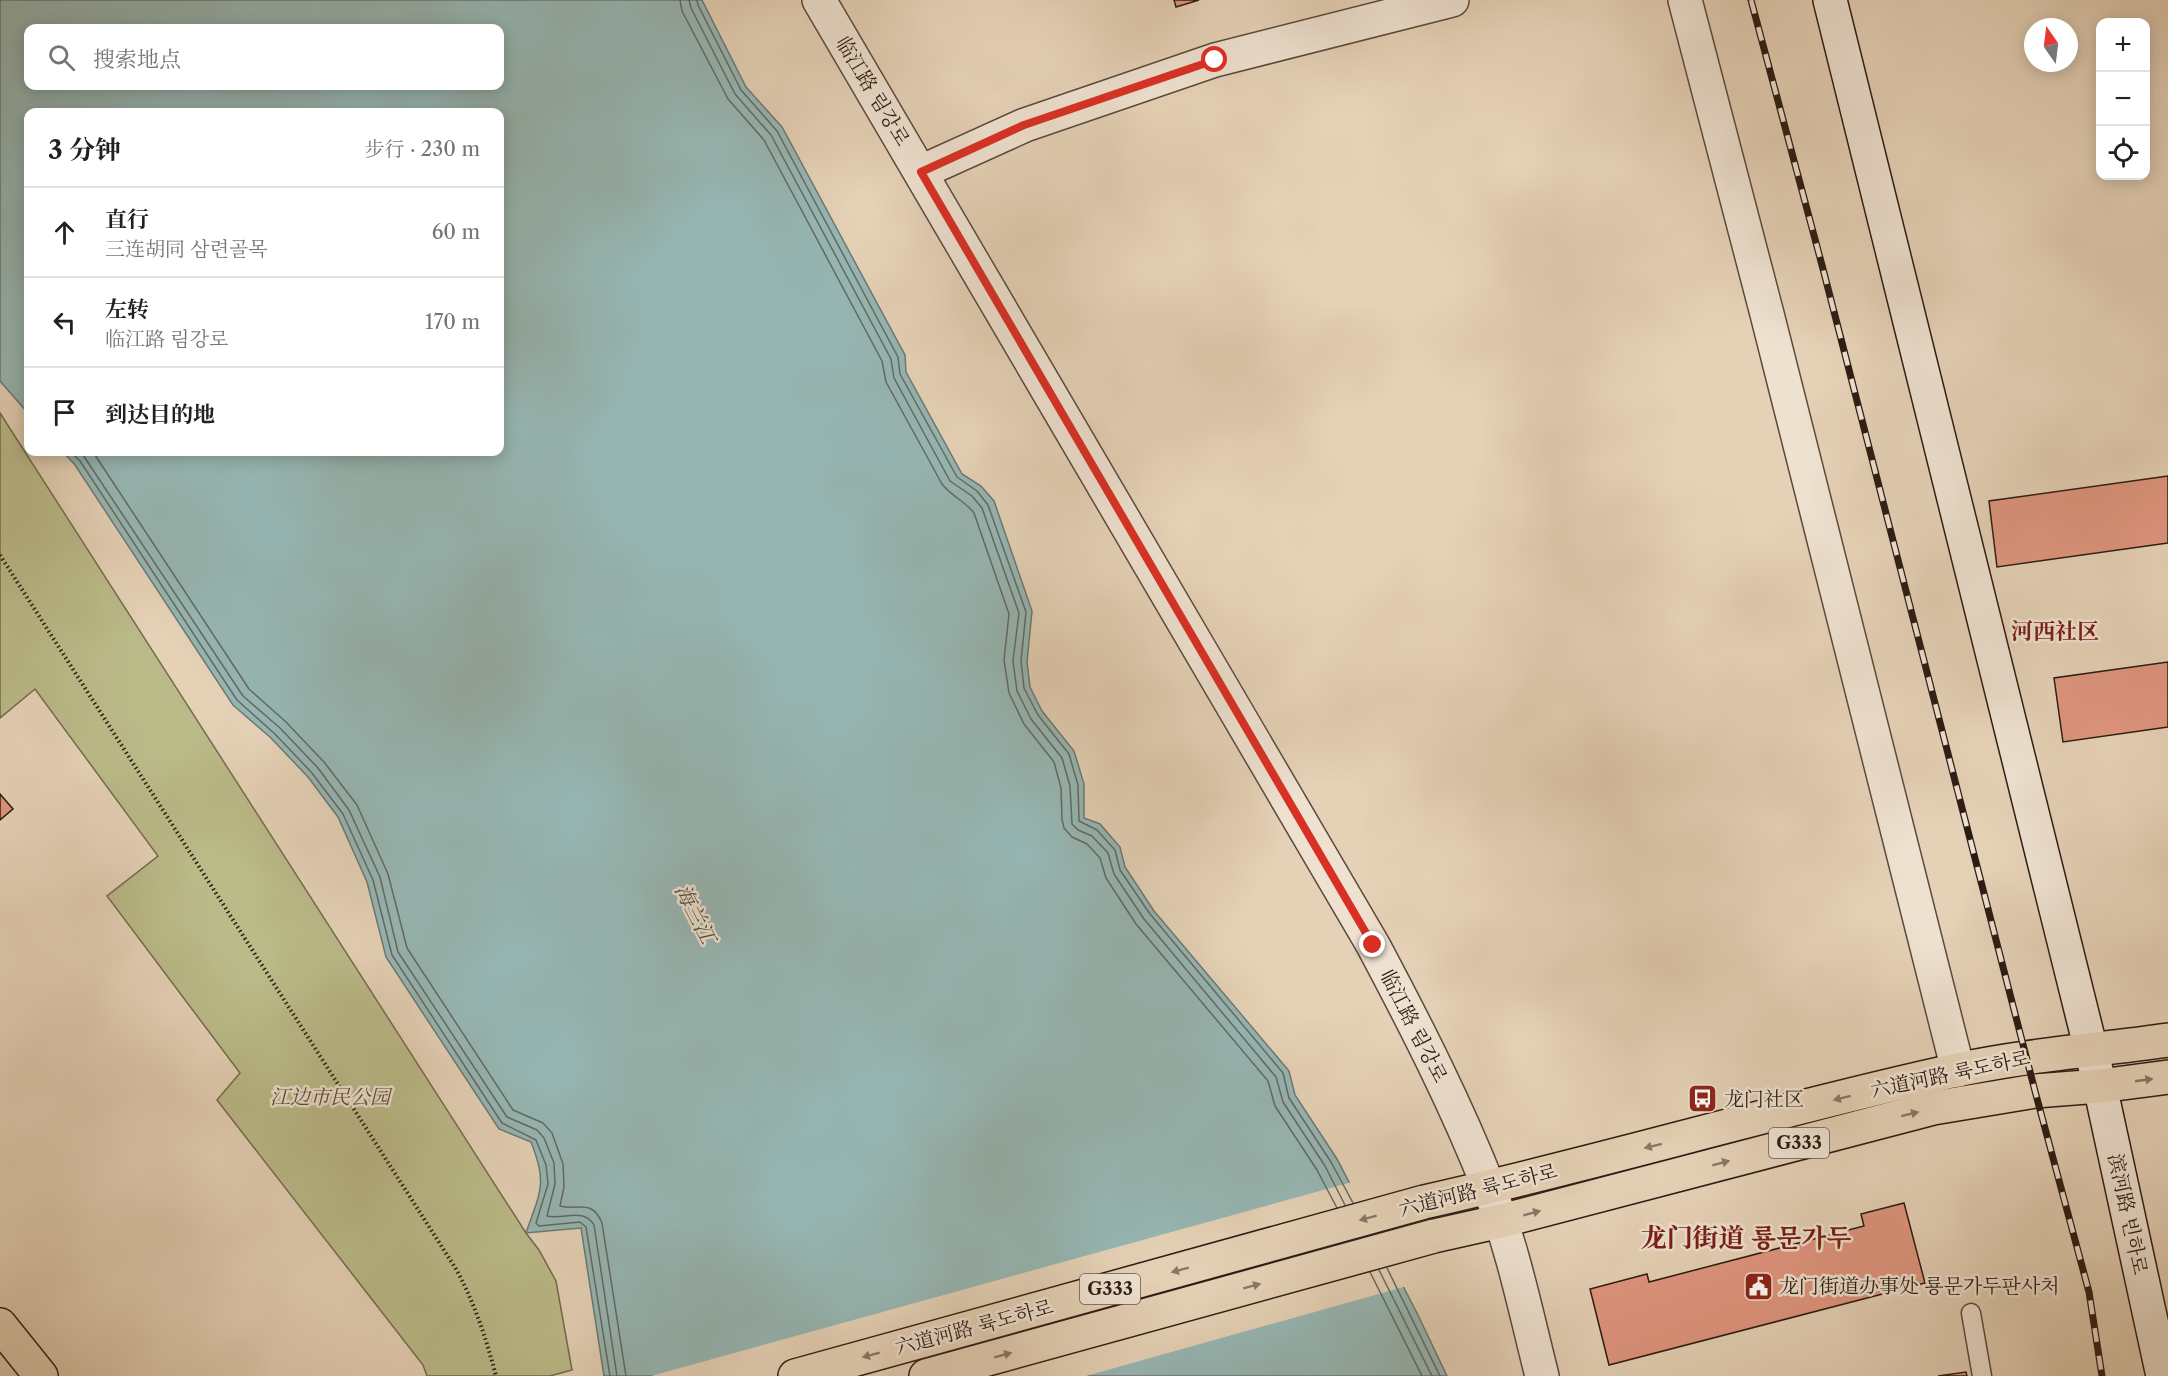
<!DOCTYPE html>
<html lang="zh">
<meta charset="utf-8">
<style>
body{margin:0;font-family:"Libre Caslon Text","Noto Serif SC","Noto Serif KR",serif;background:#f6f6f6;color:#202124}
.controls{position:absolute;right:18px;top:18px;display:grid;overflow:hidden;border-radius:12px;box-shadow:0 3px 15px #0003}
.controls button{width:54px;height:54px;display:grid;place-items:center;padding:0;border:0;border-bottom:2px solid #e0e0e0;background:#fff;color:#202124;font:30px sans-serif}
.compass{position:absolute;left:2024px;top:18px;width:54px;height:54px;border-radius:50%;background:#fff;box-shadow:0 3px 15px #0003;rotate:346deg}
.stop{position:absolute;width:18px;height:18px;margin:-14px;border:4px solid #d93025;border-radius:50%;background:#fff}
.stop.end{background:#d93025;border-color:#fff;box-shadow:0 2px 6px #0008}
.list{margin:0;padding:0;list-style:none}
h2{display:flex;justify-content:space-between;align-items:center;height:78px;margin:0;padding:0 24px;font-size:26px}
h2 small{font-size:20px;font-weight:400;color:#757577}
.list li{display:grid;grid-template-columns:39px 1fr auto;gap:18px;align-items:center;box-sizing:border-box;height:90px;padding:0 24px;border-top:2px solid #e0e0e0}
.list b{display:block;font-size:22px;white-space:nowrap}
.list p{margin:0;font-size:20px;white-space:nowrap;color:#757577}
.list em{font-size:20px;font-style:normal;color:#757577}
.icon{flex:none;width:33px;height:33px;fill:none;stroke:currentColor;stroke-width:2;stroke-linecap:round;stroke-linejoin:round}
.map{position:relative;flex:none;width:2168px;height:1376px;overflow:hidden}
.search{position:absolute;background:#fff;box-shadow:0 3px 15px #0003;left:24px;top:24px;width:480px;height:66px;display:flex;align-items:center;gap:15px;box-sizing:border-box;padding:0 21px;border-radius:12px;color:#757577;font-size:22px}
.panel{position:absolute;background:#fff;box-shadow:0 3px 15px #0003;left:24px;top:108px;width:480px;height:348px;border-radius:12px}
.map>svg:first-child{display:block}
.green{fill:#bbba89;stroke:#746b4f;stroke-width:1.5}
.water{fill:#96b6b3;stroke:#6c7874;stroke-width:1.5;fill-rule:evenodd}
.pier{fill:#e5d1b6}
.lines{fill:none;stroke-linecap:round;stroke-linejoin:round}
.shore{stroke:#626964;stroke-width:1.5}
.building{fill:#df967f;stroke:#2d1c15;stroke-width:1.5}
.lane-casing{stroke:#5b493d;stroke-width:21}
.street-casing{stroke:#5b493d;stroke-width:36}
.secondary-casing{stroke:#2d1c15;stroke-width:36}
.highway-casing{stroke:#2d1c15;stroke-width:36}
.path{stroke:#2d1c15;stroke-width:4;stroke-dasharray:1.5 3;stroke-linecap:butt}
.lane{stroke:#eee1d0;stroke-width:18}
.street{stroke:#eee1d0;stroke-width:33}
.secondary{stroke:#eee1d0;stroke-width:33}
.highway{stroke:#e5d1b6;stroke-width:33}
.rail-casing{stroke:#2d1c15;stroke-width:7}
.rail{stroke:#eee1d0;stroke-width:4.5;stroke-dasharray:14;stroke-linecap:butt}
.oneway{fill:#897666}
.route{stroke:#d93025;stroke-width:8}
.labels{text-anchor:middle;stroke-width:5;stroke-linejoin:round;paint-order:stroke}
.shield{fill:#eee1d0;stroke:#67574d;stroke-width:1.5}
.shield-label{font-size:18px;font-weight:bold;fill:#2d1c15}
.street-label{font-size:20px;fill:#2d1c15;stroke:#eee1d0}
.park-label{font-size:20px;font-style:italic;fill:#584b38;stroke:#eee1d0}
.poi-label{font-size:20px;fill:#2d1c15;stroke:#eee1d0;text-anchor:start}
.water-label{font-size:21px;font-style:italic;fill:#4c4a44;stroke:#eee1d0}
.quarter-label{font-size:22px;font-weight:bold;fill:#7a1f14;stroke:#eee1d0}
.district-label{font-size:26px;font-weight:bold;fill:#7a1f14;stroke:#eee1d0}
</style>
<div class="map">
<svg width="2168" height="1376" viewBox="0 0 2168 1376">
<rect width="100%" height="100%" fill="#e5d1b6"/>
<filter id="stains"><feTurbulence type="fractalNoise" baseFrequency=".00333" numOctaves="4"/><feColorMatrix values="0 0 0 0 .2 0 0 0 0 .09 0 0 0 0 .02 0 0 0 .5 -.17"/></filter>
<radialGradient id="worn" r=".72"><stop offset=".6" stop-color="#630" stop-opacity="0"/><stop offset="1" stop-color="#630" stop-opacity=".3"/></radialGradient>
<path class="green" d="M0 413 526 1233 539 1250 556 1281 572 1370 550 1376H427L423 1365 217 1100 240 1073 107 896 158 856 35 689 0 718Z"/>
<path class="water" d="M0 0H702L746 87 782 127 905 355 906 372 962 474 981 486 994 501 1032 611 1027 662 1030 687 1042 711 1074 751 1084 784V818L1100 824 1120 847 1125 867 1154 911 1289 1071 1295 1095 1337 1159 1417 1313 1447 1376H604L581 1228 526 1233C540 1192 548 1184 531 1142L499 1129 386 957 367 882 338 817 308 777 271 738 233 705 75 465 63 452H500V112H28V413L0 381ZM28 28H500V86H28Z"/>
<path class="pier" d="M1352 1182 1407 1286 1086 1376H651Z"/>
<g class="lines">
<g class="shore">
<path d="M680 0 682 11 728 99 764 140 882 361 886 382 942 484C951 496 965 501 974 513L1009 614 1004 660 1009 693 1024 724 1054 762 1061 788 1062 819 1064 828 1072 837 1087 844 1100 858 1106 878 1136 924 1268 1081 1275 1106 1317 1170 1337 1208"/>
<path d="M689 0 691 8 735 94 771 135 891 359 894 378 950 481 972 496 982 508 1019 613 1013 661 1017 691 1031 719 1062 758 1070 786 1072 824 1078 830 1092 836 1108 853 1114 874 1144 919 1276 1077 1283 1102 1325 1166 1345 1205"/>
<path d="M697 0 698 5 741 90 777 131 898 357 900 374 957 477 977 491 988 505 1026 612 1021 661 1024 688 1038 715 1069 754 1078 785 1079 821 1097 830 1115 850 1120 870 1150 914 1283 1073 1289 1098 1331 1162 1353 1203"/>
<path d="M71 452 80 461 237 700 275 734 312 773 343 814 373 880 392 955 502 1123 536 1140 546 1165 548 1184 536 1223 539 1226 580 1222 586 1227 610 1376"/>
<path d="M81 452 243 696 280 728 318 768 349 810 380 877 398 952 507 1117 537 1130 544 1138 554 1163 555 1184 547 1216C563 1220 584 1207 594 1225L617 1376"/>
<path d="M93 452 249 689 286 722 324 762 357 805 388 874 407 948 513 1110 543 1123 552 1133 563 1164 564 1187 560 1206C577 1211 592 1198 602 1223L626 1376"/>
<path d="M1387 1268 1440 1376"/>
<path d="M1379 1270 1432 1376"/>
<path d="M1370 1272 1422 1376"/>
</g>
</g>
<g class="building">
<path d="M1174 0H1199L1176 7Z"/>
<path d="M2168 476V543L1997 567 1989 501Z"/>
<path d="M2168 662V727L2063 742 2054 678Z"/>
<path d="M0 794 13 809 0 820Z"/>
<path d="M1904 1203 1925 1283 1609 1365 1590 1289 1647 1274 1649 1282 1864 1226 1861 1214Z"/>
<path d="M1966 1372 1967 1376H1938Z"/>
</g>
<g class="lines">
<defs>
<path id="lane" d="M1971 1313 1982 1376"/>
<g id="street">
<path d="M819 0 1373 945C1415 1024 1456 1104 1489 1188 1513 1248 1526 1313 1542 1376"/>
<path d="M1685 0 1767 314 1958 1070"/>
<path d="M921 172 1025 125 1215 60 1452 0"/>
</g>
<path id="secondary" d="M1830 0 2100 1086 2163 1376"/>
<g id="highway">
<path d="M0 1325 41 1376"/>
<path d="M795 1376 1424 1202C1603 1162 1778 1109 1957 1070 2026 1055 2098 1050 2168 1040"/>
<path d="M926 1376 1434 1236 1501 1221 1933 1108 2035 1091 2100 1086 2168 1077"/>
</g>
</defs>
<use href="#lane" class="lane-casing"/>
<use href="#street" class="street-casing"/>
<use href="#secondary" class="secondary-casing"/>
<use href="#highway" class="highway-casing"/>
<path class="path" d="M0 555 456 1269C475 1304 486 1338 496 1376"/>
<use href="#lane" class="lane"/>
<use href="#street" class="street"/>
<use href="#secondary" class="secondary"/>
<use href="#highway" class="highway"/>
<defs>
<path id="rail" d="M1751 0 1823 269 2035 1091 2089 1292 2102 1376"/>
</defs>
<use href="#rail" class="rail-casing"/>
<use href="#rail" class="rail"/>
</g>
<defs><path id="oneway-solid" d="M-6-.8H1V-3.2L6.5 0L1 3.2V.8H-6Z" transform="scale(1.5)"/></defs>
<g class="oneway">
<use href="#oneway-solid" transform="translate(2144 1080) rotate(-8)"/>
<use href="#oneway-solid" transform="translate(1842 1098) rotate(166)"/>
<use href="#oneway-solid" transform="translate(1910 1114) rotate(-14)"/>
<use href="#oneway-solid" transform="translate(1653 1146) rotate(166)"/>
<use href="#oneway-solid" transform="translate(1721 1163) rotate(-15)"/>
<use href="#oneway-solid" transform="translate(1532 1213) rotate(-15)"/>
<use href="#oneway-solid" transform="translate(1368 1218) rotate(165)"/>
<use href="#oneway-solid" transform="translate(1180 1270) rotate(165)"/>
<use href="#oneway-solid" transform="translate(1252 1286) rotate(-15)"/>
<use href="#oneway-solid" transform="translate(871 1355) rotate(165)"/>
<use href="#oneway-solid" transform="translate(1003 1355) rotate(-15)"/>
</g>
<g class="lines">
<path class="route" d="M1215 60 1024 125 921 172 1373 945"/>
</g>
<defs>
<symbol id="bus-square" viewBox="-11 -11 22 22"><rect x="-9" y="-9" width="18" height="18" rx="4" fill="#8f2418" stroke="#eee1d0"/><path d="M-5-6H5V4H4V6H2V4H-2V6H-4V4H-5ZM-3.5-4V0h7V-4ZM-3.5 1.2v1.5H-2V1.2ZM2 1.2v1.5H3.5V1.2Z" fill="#fff"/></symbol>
<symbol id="civic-square" viewBox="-11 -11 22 22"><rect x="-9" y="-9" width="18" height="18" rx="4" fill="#8f2418" stroke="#eee1d0"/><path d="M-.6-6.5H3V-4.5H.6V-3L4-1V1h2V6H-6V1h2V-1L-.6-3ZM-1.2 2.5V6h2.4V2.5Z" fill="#fff"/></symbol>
</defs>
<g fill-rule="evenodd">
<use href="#bus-square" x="1686" y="1082" width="33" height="33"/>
<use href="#civic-square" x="1742" y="1270" width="33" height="33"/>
</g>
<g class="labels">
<g class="shield">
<rect x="1769" y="1128" width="60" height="30" rx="4.5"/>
<rect x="1080" y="1274" width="60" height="30" rx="4.5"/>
</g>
<g class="shield-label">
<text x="1799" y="1149">G333</text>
<text x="1110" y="1295">G333</text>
</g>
<g class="street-label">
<text transform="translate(873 91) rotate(59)" y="7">临江路 림강로</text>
<text transform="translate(1414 1026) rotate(63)" y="7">临江路 림강로</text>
<text transform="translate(1950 1074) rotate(-12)" y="7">六道河路 륙도하로</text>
<text transform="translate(1478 1190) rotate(-14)" y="7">六道河路 륙도하로</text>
<text transform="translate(2128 1214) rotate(78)" y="7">滨河路 빈하로</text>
<text transform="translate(974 1327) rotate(-15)" y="7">六道河路 륙도하로</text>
</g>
<g class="park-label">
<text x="330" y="1104">江边市民公园</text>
</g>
<g class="poi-label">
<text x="1724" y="1106">龙门社区</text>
<text x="1779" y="1293">龙门街道办事处 룡문가두판사처</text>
</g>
<g class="water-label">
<text transform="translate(695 914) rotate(63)" y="7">海兰江</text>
</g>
<g class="quarter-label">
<text x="2055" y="639">河西社区</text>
</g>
<g class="district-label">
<text x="1746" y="1247">龙门街道 룡문가두</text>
</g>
</g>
<rect width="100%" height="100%" filter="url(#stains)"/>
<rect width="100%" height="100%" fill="url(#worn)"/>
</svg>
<div class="controls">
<button>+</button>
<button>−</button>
<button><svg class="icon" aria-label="locate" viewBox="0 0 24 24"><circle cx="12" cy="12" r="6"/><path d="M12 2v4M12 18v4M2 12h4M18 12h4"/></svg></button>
</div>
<svg class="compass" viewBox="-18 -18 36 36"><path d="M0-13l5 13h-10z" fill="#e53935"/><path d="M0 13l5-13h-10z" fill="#757577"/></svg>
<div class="stop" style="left:1215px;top:60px"></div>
<div class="stop end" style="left:1373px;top:945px"></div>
<div class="search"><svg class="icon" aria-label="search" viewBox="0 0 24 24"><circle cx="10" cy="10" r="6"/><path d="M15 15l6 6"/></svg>搜索地点</div>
<section class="panel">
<h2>3 分钟<small>步行 · 230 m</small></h2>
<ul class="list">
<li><svg class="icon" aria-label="ahead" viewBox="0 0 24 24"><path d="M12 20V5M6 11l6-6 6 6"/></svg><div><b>直行</b><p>三连胡同 삼련골목</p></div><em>60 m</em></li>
<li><svg class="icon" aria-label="left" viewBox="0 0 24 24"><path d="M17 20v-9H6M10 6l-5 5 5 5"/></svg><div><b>左转</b><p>临江路 림강로</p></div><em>170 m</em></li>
<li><svg class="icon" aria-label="arrive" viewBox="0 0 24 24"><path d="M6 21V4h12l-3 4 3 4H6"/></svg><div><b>到达目的地</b></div></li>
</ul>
</section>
</div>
